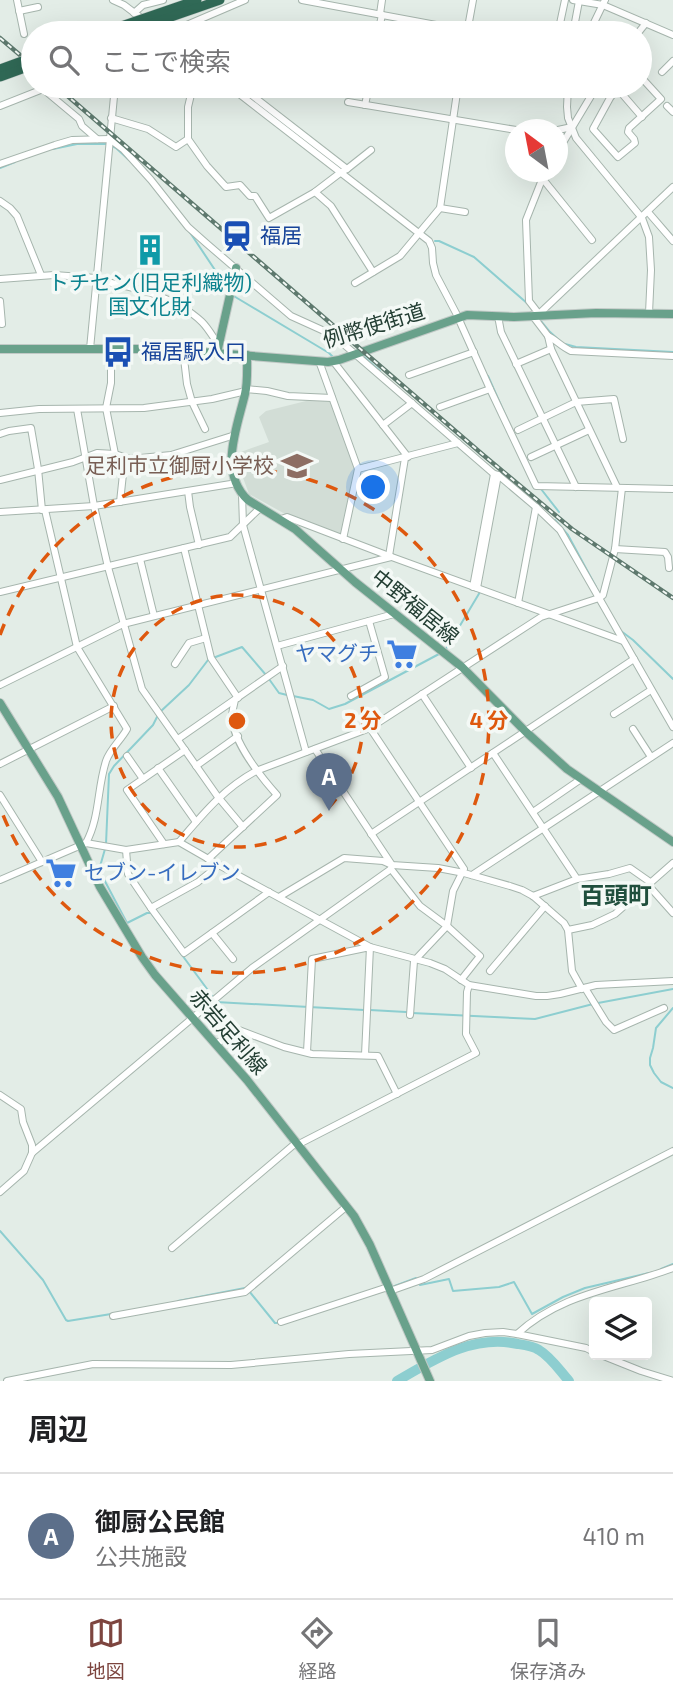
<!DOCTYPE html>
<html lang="ja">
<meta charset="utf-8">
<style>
body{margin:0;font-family:"Exo 2","Noto Sans JP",sans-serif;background:#f2f2f2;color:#202124}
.controls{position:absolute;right:21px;bottom:21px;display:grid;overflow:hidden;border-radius:7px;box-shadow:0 7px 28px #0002}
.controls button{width:63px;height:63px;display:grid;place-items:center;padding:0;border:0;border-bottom:2px solid #e0e0e0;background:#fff;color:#202124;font:35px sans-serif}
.compass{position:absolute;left:505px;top:119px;width:63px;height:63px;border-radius:50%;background:#fff;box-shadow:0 7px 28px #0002;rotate:328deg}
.you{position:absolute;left:374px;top:488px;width:24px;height:24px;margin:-18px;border:5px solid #fff;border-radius:50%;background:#1a73e8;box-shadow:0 0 0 10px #1a73e833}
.badge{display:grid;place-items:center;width:46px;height:46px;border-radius:50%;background:#7d453f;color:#fff;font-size:23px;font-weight:700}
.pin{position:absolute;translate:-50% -58px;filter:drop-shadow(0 2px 4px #0008)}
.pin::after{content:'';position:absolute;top:37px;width:24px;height:21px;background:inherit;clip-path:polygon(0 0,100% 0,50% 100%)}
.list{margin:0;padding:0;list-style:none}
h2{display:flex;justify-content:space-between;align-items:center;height:91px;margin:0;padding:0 28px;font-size:30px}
h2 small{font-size:23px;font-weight:400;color:#757577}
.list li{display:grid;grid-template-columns:46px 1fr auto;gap:21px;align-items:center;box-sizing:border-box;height:126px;padding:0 28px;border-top:2px solid #e0e0e0}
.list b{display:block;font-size:26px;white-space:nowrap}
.list p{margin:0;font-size:23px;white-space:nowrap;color:#757577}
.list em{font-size:23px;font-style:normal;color:#757577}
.icon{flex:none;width:38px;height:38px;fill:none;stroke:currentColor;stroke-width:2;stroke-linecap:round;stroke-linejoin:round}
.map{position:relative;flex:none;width:673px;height:1381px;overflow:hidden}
.search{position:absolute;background:#fff;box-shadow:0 7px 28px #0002;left:21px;right:21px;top:21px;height:77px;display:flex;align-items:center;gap:18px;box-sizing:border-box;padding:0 24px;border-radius:38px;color:#757577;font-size:26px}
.sheet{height:217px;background:#fff}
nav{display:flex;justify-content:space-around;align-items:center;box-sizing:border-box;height:98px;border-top:2px solid #e0e0e0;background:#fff;font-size:19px;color:#757577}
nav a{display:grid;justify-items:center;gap:4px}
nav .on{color:#7d453f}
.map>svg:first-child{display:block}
.built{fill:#d2ddd6}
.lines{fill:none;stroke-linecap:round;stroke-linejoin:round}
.stream{stroke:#8dced0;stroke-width:2}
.river{stroke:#8dced0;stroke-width:10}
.minor-casing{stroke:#a6b5ad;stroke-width:8}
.major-casing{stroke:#c1c9c6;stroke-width:10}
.minor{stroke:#fff;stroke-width:6}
.major{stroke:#69a18b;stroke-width:8}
.rail-casing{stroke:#5e796e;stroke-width:4.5}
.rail{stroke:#f4f9f6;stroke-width:2;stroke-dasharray:5;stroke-linecap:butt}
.highway-bridge-casing{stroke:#c1c9c6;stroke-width:10;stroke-linecap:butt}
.highway-bridge{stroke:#306956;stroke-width:9}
.ring{fill:none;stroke:#de580e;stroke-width:3.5;stroke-dasharray:12 9}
.labels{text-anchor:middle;stroke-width:7;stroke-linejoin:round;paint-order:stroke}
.transit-label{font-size:21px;fill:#164399;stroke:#f4f9f6;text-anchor:start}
.culture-label{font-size:21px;fill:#0d838f;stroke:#f4f9f6}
.street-label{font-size:21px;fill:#233e33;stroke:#f4f9f6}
.education-label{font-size:21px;fill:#785e54;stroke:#f4f9f6;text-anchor:end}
.shop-label{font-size:21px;fill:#366cbe;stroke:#f4f9f6;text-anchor:end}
.quarter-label{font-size:24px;font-weight:bold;fill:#204f3d;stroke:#f4f9f6}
.centre{fill:#de580e;stroke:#f4f9f6;stroke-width:3.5}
.ring-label{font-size:21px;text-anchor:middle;font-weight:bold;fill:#de580e;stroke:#f4f9f6;stroke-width:7;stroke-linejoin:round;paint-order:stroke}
</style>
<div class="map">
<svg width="673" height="1381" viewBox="0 0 673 1381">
<rect width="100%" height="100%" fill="#e3ede7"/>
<path class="built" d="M318 398 330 399 356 469 342 536 287 515 249 494 238 464V453L269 442 259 417 266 411Z"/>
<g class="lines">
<g class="stream">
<path d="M112 146 116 148 129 160"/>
<path d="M53 149 77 144H107"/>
<path d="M0 168 15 162"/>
<path d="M189 231 227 288"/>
<path d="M435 241H439L474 257 528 304"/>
<path d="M232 295 329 353 333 357"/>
<path d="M540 320 549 331 560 341"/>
<path d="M565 344 576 347 673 352"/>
<path d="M363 356 380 371"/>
<path d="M488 376 507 419"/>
<path d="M541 489 559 512"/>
<path d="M555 520 568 535 596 587"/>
<path d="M621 631 633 640 673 679"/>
<path d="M446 649 480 592 478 590"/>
<path d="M213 658 242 647 266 675"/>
<path d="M269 679 279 693 287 695"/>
<path d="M293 696 313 700 329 709 345 704 439 654"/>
<path d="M160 712 189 685 208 660"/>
<path d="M106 844 109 774 114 766 153 725 157 717"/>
<path d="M105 849 99 870 127 923 147 913H151L213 997"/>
<path d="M216 1002 364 1010"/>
<path d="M598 1003 673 989"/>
<path d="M673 1008 656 1028 653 1048 650 1058V1065L654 1073 661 1082 673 1088"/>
<path d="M370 1010 406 1012"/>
<path d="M412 1013 535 1019 593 1004"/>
<path d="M0 1231 43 1280 66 1320 68 1321 111 1314"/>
<path d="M661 1269 673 1264"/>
<path d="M419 1283 420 1285 449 1279 453 1291 499 1287 514 1282 532 1314 563 1297 585 1288 649 1273"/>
<path d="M392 1287 416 1278"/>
<path d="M249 1291 275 1323H277"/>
<path d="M178 1301 245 1288"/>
</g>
<path class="river" d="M397 1381C435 1359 473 1334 518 1344 525 1345 533 1346 539 1350 551 1357 560 1371 569 1381"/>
<defs>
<g id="minor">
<path d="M17 0 24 34"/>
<path d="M113 0 124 5 161 33"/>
<path d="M302 0 479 33"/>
<path d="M573 0 603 5 673 35"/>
<path d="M19 11 38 7"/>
<path d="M134 13 143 5 163 0"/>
<path d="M380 14 382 0"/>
<path d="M168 33 245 0"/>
<path d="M378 33 382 15"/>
<path d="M467 33 473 0"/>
<path d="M558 33 565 0"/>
<path d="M573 33 579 1"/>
<path d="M589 33 605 0"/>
<path d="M638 33 646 23"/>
<path d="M662 72 673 61"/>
<path d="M229 86 429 241 432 248 433 263 436 275 456 313 490 389 536 486 673 489"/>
<path d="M240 86 347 169"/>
<path d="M568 86 567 107 568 118 576 138 642 218 649 237 651 270 649 313"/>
<path d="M619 86 610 98 593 129 618 157 635 143 634 139 628 132 629 128 661 99 640 76"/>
<path d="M617 88 642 117"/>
<path d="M348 102 516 130"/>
<path d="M365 105 369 86"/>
<path d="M0 106 43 89 79 119 82 126 97 139"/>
<path d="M667 106 673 112"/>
<path d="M111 118 148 129 176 147 188 139 207 166 226 187 240 185 250 196H255L269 218 315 192 340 173 347 169 371 150"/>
<path d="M558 130 572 127"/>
<path d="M188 139V107L193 86"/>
<path d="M558 151 597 86"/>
<path d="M0 164 55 145 72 140 109 139 115 143 123 149 151 180 188 227 206 243 291 316 333 335 494 474 498 475 536 507 560 530 673 727"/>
<path d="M542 178 592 240"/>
<path d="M315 192 331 206 373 272"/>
<path d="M0 201 10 208 17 216 41 275"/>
<path d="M440 208 465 212"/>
<path d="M648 212 673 241"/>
<path d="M0 279 54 275 96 278"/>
<path d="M95 280C131 286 175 296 202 322 208 328 213 337 218 344"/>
<path d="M355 283 400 256 440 208 458 86"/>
<path d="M0 301 2 324"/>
<path d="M540 313 673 187"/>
<path d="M539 314 529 301 526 220 545 172"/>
<path d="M532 315 548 336 551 349 617 487"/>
<path d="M498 316 501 332 576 487"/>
<path d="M548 336C556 340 562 347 571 351L673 356"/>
<path d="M90 349 115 86"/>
<path d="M111 349V383L106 408 115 454"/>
<path d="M183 350 187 384 192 402 205 429"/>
<path d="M319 361 358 469 343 539"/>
<path d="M333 361 408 457"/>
<path d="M516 364 551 349"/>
<path d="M409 375 474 352"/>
<path d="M246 389 267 391 288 396 332 398"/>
<path d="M440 407 490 389"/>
<path d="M77 409 94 506 108 567 142 689 218 797 243 827"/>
<path d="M0 413 39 409 144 408 212 399 246 391"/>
<path d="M383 425 412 403"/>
<path d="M518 430 576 402 614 399 623 439"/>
<path d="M0 434 9 431 31 428 38 469 42 510"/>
<path d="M531 457 589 430"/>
<path d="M358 469 458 443"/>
<path d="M0 480 73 462 97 453 115 454 130 459 171 455 235 435"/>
<path d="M188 491 190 507 199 545"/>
<path d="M242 494 243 525 306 752"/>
<path d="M120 502 123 474 130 459"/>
<path d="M45 510 77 647 127 729C121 740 110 749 106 761 97 789 100 817 86 843"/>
<path d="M0 512 94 506 237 483"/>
<path d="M281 519 287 517 389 556 623 641"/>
<path d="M184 548 211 658 238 698"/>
<path d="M615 549 665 552 668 557 669 568"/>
<path d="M389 556 405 458"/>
<path d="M140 559 154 616"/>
<path d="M473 587 494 474"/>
<path d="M477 588 498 475"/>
<path d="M0 592 230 537 260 508"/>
<path d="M518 603 536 507"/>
<path d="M277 646 394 614"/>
<path d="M175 664 189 643 206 638"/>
<path d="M0 685 123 624 391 557"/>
<path d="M422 694 471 768"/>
<path d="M351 696 385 677 369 621"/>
<path d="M614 714 651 690"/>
<path d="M370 728 464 869 453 891 447 926 414 961 410 1015"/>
<path d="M633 729 651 757"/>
<path d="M178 739 283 666"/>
<path d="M315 749 392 865 391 869 420 906 447 926 480 956 461 980"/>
<path d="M493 753 577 879"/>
<path d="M127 756 143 779"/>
<path d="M0 764 114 706"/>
<path d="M196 766 238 736"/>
<path d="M158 768 196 822"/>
<path d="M0 795 42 862"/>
<path d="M533 812 581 779"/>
<path d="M371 834 634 659"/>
<path d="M179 842 219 865 370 947 430 963 445 969 469 985 536 996H547L560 994 596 985 673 981"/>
<path d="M164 844 127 790 185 750"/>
<path d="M126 850 128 874 151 908 198 882 219 865"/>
<path d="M208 859 277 795C261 777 233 742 232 717 232 711 234 705 235 700"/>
<path d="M472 875 673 743"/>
<path d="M0 880 86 843 126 850 179 842C203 814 223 789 256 771L370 728 541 617 599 598 603 595 615 549 622 488"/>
<path d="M649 886 673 913"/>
<path d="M533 896 577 879 609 874 630 868 650 882"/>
<path d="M279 897 344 858 383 861 392 865 438 868 464 873 510 886 522 890 533 896 564 923 568 930 572 971 582 989"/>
<path d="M151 908 184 953 269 892"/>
<path d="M568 930 592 925 615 914 673 863"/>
<path d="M212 933 233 959"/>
<path d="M490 971 545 906"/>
<path d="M585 988 606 1022 614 1030 664 1008"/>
<path d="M216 1044 234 1032 239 1030 284 1047 312 1054 378 1056 397 1094"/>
<path d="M307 1052 312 959 370 947 365 1055"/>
<path d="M0 1095 21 1109 23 1122 32 1145V1153L24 1171 0 1192"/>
<path d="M299 1144 476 1053 466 1034 467 992 469 985"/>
<path d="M32 1153 252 968 391 869"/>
<path d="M172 1248 297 1142"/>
<path d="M390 1291 424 1279 673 1151"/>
<path d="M113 1316 245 1292 347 1206"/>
<path d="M281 1322 388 1287"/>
<path d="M517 1334C563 1292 618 1289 673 1268"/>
<path d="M601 1355 641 1371 673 1381"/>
<path d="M7 1381 93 1364 231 1365 349 1354 432 1350 469 1336 485 1333 503 1332 517 1334 586 1348 594 1352"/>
</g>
<g id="major">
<path d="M0 349H163L328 362 339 360 467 315 514 317 596 313 673 314"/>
<path d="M217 353 236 268"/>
<path d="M247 355C247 368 248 382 245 394 237 428 218 472 248 500L295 529 355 582 462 667 526 732 567 769 673 842"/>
<path d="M0 703 58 797 100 887 142 957 155 975 247 1080 354 1216 370 1245 430 1381"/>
</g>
</defs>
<use href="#minor" class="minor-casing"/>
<use href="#major" class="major-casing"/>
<use href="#minor" class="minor"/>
<use href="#major" class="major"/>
<defs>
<g id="rail">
<path d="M0 38 33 66"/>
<path d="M56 86 482 454 572 529 673 598"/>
</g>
</defs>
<use href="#rail" class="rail-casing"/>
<use href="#rail" class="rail"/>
<defs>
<g id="highway-bridge">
<path d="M101 33 197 0"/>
<path d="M125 33 220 0"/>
<path d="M0 69 33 57"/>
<path d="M0 77 33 65"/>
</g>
</defs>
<use href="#highway-bridge" class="highway-bridge-casing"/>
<use href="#highway-bridge" class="highway-bridge"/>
</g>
<g class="ring">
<circle cx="237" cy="721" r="126"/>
<path d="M0 635A252 252 0 1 1 0 807"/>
</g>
<defs>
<symbol id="station-bare" viewBox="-9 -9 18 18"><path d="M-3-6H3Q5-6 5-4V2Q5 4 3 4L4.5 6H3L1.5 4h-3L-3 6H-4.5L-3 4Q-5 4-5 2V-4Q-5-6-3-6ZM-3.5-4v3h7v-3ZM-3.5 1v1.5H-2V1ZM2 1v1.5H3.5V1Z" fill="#1a4fb4" stroke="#f4f9f6" stroke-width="2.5" paint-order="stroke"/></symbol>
<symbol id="building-bare" viewBox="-9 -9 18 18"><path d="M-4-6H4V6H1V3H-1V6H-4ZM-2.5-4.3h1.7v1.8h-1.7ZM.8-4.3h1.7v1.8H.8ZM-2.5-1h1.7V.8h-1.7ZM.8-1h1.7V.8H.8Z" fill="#0f9aa8" stroke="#f4f9f6" stroke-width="2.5" paint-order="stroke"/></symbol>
<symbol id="bus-bare" viewBox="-9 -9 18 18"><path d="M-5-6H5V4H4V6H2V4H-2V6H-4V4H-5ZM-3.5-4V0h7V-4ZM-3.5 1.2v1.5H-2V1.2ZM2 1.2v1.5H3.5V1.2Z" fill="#1a4fb4" stroke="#f4f9f6" stroke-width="2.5" paint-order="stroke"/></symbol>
<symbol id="school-bare" viewBox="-9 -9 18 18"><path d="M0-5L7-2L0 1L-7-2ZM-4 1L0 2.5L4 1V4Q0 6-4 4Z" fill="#8d6e63" stroke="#f4f9f6" stroke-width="2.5" paint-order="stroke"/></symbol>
<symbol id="supermarket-bare" viewBox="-9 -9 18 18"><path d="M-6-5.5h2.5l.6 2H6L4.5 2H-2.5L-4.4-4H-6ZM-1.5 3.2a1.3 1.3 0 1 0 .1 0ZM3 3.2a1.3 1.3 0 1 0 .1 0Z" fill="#3f7fe0" stroke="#f4f9f6" stroke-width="2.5" paint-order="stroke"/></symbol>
</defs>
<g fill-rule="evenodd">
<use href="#station-bare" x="215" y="214" width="44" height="44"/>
<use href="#building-bare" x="128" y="228" width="44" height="44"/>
<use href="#bus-bare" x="96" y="330" width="44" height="44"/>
<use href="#school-bare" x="275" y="444" width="44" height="44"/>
<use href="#supermarket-bare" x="380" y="632" width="44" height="44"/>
<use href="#supermarket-bare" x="39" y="851" width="44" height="44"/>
</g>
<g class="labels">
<g class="transit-label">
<text x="260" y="243">福居</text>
<text x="141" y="359">福居駅入口</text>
</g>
<g class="culture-label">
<text x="150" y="290">トチセン(旧足利織物)<tspan x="150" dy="24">国文化財</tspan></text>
</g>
<g class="street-label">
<text transform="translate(374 326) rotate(-17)" y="7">例幣使街道</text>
<text transform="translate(415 607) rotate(39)" y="7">中野福居線</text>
<text transform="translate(228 1032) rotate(49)" y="7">赤岩足利線</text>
</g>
<g class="education-label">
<text x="274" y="473">足利市立御厨小学校</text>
</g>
<g class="shop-label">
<text x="379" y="661">ヤマグチ</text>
<text x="84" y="880" text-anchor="start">セブン-イレブン</text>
</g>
<g class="quarter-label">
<text x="616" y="904">百頭町</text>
</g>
</g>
<circle cx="237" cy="721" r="10" class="centre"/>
<g class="ring-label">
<text x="363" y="728">2 分</text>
<text x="489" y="728">4 分</text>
</g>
</svg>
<div class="controls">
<button><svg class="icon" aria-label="layers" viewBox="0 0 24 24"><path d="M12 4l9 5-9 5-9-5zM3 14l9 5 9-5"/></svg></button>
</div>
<svg class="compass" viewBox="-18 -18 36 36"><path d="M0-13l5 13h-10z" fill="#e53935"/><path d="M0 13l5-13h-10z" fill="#757577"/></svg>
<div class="you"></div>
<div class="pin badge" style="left:329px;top:811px;background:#5c6f8a">A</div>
<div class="search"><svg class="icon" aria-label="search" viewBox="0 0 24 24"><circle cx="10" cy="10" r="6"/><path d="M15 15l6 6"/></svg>ここで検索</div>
</div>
<section class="sheet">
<h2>周辺<small></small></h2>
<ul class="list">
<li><span class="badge" style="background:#5c6f8a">A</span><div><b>御厨公民館</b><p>公共施設</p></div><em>410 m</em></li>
</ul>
</section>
<nav>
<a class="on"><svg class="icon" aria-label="map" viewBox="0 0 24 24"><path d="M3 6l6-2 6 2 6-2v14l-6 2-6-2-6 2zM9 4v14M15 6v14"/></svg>地図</a>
<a><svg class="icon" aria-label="directions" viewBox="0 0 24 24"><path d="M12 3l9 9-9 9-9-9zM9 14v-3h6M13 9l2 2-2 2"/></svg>経路</a>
<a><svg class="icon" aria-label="saved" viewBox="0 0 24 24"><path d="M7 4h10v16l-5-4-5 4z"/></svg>保存済み</a>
</nav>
